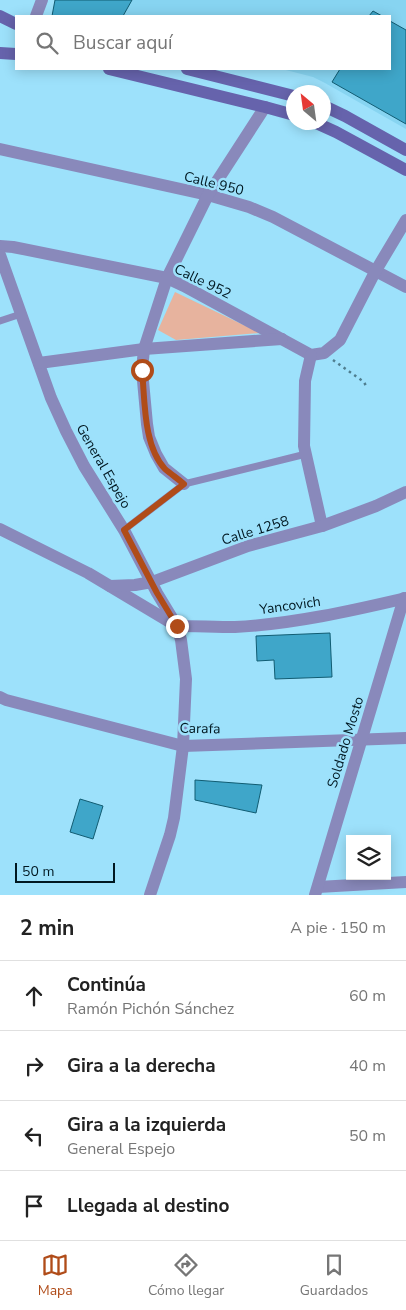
<!DOCTYPE html>
<html lang="es">
<meta charset="utf-8">
<style>
body{margin:0;font-family:"Nunito Sans",sans-serif;background:#f6f6f6;color:#222}
.controls{position:absolute;right:15px;bottom:15px;display:grid;overflow:hidden;border-radius:0px;box-shadow:0 2px 12px #0003}
.controls button{width:45px;height:45px;display:grid;place-items:center;padding:0;border:0;border-bottom:1px solid #e0e0e0;background:#fff;color:#222;font:25px sans-serif}
.compass{position:absolute;left:286px;top:85px;width:45px;height:45px;border-radius:50%;background:#fff;box-shadow:0 2px 12px #0003;rotate:331deg}
.scale{position:absolute;left:15px;bottom:12px;width:100px;box-sizing:border-box;padding-left:5px;border:2px solid #001821;border-top:0;font-size:14px;line-height:18px;white-space:nowrap;color:#001821;-webkit-text-stroke:4px #9de1fb;paint-order:stroke}
.stop{position:absolute;width:15px;height:15px;margin:-11px;border:4px solid #b04c19;border-radius:50%;background:#fff}
.stop.end{background:#b04c19;border-color:#fff;box-shadow:0 1px 5px #0008}
.list{margin:0;padding:0;list-style:none}
h2{display:flex;justify-content:space-between;align-items:center;height:65px;margin:0;padding:0 20px;font-size:21px}
h2 small{font-size:16px;font-weight:400;color:#767676}
.list li{display:grid;grid-template-columns:32px 1fr auto;gap:15px;align-items:center;box-sizing:border-box;height:70px;padding:0 20px;border-top:1px solid #e0e0e0}
.list b{display:block;font-size:19px;white-space:nowrap}
.list p{margin:0;font-size:16px;white-space:nowrap;color:#767676}
.list em{font-size:16px;font-style:normal;color:#767676}
.icon{flex:none;width:28px;height:28px;fill:none;stroke:currentColor;stroke-width:2;stroke-linecap:round;stroke-linejoin:round}
.map{position:relative;flex:none;width:406px;height:895px;overflow:hidden}
.search{position:absolute;background:#fff;box-shadow:0 2px 12px #0003;left:15px;right:15px;top:15px;height:55px;display:flex;align-items:center;gap:12px;box-sizing:border-box;padding:0 18px;border-radius:0px;color:#767676;font-size:19px}
.sheet{height:345px;background:#fff}
nav{display:flex;justify-content:space-around;align-items:center;box-sizing:border-box;height:70px;border-top:1px solid #e0e0e0;background:#fff;font-size:14px;color:#767676}
nav a{display:grid;justify-items:center;gap:2px}
nav .on{color:#b04c19}
.map>svg:first-child{display:block}
.built{fill:#87d4f1}
.green{fill:#e7b39e}
.building{fill:#3fa6c9;stroke:#115c72}
.lines{fill:none;stroke-linecap:round;stroke-linejoin:round}
.path{stroke:#4f7e8f;stroke-width:2.5;stroke-dasharray:2.5 4;stroke-linecap:butt}
.service{stroke:#8989bb;stroke-width:7}
.minor{stroke:#8989bb;stroke-width:12}
.secondary{stroke:#6663ac;stroke-width:12}
.route{stroke:#b04c19;stroke-width:6}
.labels{text-anchor:middle;stroke-width:5;stroke-linejoin:round;paint-order:stroke}
.street-label{font-size:14px;fill:#001821;stroke:#9de1fb}
</style>
<div class="map">
<svg width="406" height="895" viewBox="0 0 406 895">
<rect width="100%" height="100%" fill="#9de1fb"/>
<path class="built" d="M132 0H406V129L325 83 313 77 282 69H390V16H123Z"/>
<path class="green" d="M175 292 260 333 176 340 158 330Z"/>
<g class="building">
<path d="M55 0H132L123 16H52Z"/>
<path d="M373 11 382 16H369Z"/>
<path d="M390 21 406 30V124L332 82 340 69H390Z"/>
<path d="M330 633 332 677 275 679 274 660 257 661 256 636Z"/>
<path d="M195 780 262 785 256 813 195 800Z"/>
<path d="M80 799 103 806 93 839 70 832Z"/>
</g>
<g class="lines">
<path class="path" d="M333 360 364 382 367 388"/>
<g class="service">
<path d="M0 321 21 314"/>
<path d="M124 530 184 484 306 454"/>
</g>
<g class="minor">
<path d="M36 16 42 0"/>
<path d="M0 149 208 195 249 207 273 217 406 287"/>
<path d="M0 246 13 247 167 278 184 286 311 355 324 353 340 340 375 272 406 220"/>
<path d="M0 255 51 398 66 431 84 466 124 530 157 593 177 626 181 640 186 679 183 746 174 818 170 835 150 895"/>
<path d="M311 355 305 381 304 446 322 526"/>
<path d="M39 363 144 349 282 339"/>
<path d="M184 484 164 468 156 454 149 437 147 424 142 370 144 349 167 278 208 195 265 107"/>
<path d="M0 529 88 573 175 625"/>
<path d="M110 586 135 585 152 582 248 546 322 526 376 506 406 492"/>
<path d="M177 626C196 626 216 627 235 627 293 624 350 611 406 598"/>
<path d="M0 697 6 700 183 746 406 738"/>
<path d="M318 887 406 882"/>
<path d="M315 895 404 598"/>
</g>
<g class="secondary">
<path d="M0 16 16 24"/>
<path d="M0 53 16 54"/>
<path d="M109 69 265 107 294 115"/>
<path d="M187 69 294 96"/>
<path d="M324 106 345 116 406 150"/>
<path d="M314 122 336 132 406 170"/>
</g>
</g>
<g class="lines">
<path class="route" d="M142 370C145 399 143 446 165 469 171 474 178 479 184 484L124 530 157 593 177 626"/>
</g>
<g class="labels">
<g class="street-label">
<text transform="translate(214 183) rotate(14)" y="5">Calle 950</text>
<text transform="translate(203 281) rotate(26)" y="5">Calle 952</text>
<text transform="translate(104 466) rotate(60)" y="5">General Espejo</text>
<text transform="translate(255 530) rotate(-17)" y="5">Calle 1258</text>
<text transform="translate(290 605) rotate(-8)" y="5">Yancovich</text>
<text transform="translate(200 728) rotate(1)" y="5">Carafa</text>
<text transform="translate(345 742) rotate(-73)" y="5">Soldado Mosto</text>
</g>
</g>
</svg>
<div class="controls">
<button><svg class="icon" aria-label="layers" viewBox="0 0 24 24"><path d="M12 4l9 5-9 5-9-5zM3 14l9 5 9-5"/></svg></button>
</div>
<svg class="compass" viewBox="-18 -18 36 36"><path d="M0-13l5 13h-10z" fill="#e53935"/><path d="M0 13l5-13h-10z" fill="#767676"/></svg>
<div class="scale">50 m</div>
<div class="stop" style="left:142px;top:370px"></div>
<div class="stop end" style="left:177px;top:626px"></div>
<div class="search"><svg class="icon" aria-label="search" viewBox="0 0 24 24"><circle cx="10" cy="10" r="6"/><path d="M15 15l6 6"/></svg>Buscar aquí</div>
</div>
<section class="sheet">
<h2>2 min<small>A pie · 150 m</small></h2>
<ul class="list">
<li><svg class="icon" aria-label="ahead" viewBox="0 0 24 24"><path d="M12 20V5M6 11l6-6 6 6"/></svg><div><b>Continúa</b><p>Ramón Pichón Sánchez</p></div><em>60 m</em></li>
<li><svg class="icon" aria-label="right" viewBox="0 0 24 24"><path d="M7 20v-9h11M14 6l5 5-5 5"/></svg><div><b>Gira a la derecha</b></div><em>40 m</em></li>
<li><svg class="icon" aria-label="left" viewBox="0 0 24 24"><path d="M17 20v-9H6M10 6l-5 5 5 5"/></svg><div><b>Gira a la izquierda</b><p>General Espejo</p></div><em>50 m</em></li>
<li><svg class="icon" aria-label="arrive" viewBox="0 0 24 24"><path d="M6 21V4h12l-3 4 3 4H6"/></svg><div><b>Llegada al destino</b></div></li>
</ul>
</section>
<nav>
<a class="on"><svg class="icon" aria-label="map" viewBox="0 0 24 24"><path d="M3 6l6-2 6 2 6-2v14l-6 2-6-2-6 2zM9 4v14M15 6v14"/></svg>Mapa</a>
<a><svg class="icon" aria-label="directions" viewBox="0 0 24 24"><path d="M12 3l9 9-9 9-9-9zM9 14v-3h6M13 9l2 2-2 2"/></svg>Cómo llegar</a>
<a><svg class="icon" aria-label="saved" viewBox="0 0 24 24"><path d="M7 4h10v16l-5-4-5 4z"/></svg>Guardados</a>
</nav>
